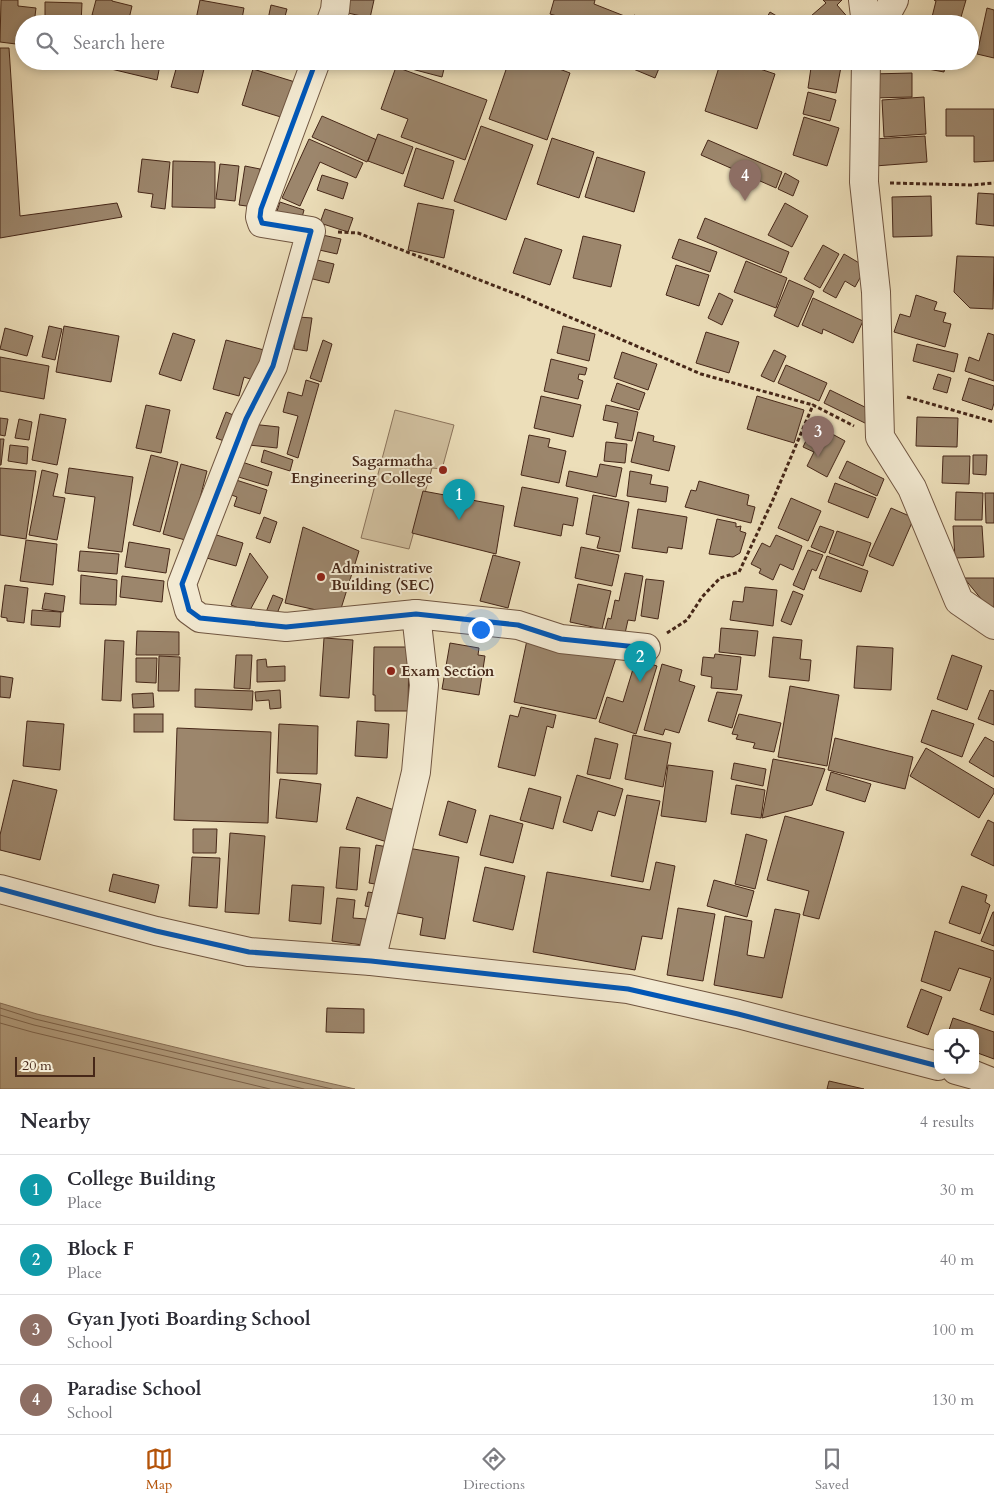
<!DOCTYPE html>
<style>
body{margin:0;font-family:Cardo,serif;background:#f2f2f3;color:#2b2b33}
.controls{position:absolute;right:15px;bottom:15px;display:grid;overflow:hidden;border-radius:10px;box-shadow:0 2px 8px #0003}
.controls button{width:45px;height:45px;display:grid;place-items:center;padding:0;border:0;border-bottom:1px solid #e1e1e2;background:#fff;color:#2b2b33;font:25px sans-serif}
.scale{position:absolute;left:15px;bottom:12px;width:80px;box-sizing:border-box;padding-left:5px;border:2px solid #462718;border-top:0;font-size:14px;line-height:18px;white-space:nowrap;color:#462718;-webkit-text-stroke:4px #f3ead2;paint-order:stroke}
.you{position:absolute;left:480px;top:629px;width:18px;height:18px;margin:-12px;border:4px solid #fff;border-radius:50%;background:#1a73e8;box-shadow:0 0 0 8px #1a73e833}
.badge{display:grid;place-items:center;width:32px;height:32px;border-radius:50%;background:#b45309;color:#fff;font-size:16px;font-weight:700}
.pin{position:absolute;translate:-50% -41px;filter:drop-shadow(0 1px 2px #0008)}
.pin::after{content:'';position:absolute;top:26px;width:18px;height:15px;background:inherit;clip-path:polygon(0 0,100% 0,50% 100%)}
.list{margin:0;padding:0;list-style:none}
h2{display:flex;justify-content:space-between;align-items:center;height:65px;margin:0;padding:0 20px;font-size:21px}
h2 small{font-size:16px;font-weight:400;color:#7c7c81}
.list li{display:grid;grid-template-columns:32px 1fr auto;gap:15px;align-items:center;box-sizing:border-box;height:70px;padding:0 20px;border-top:1px solid #e1e1e2}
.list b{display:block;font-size:19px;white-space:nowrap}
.list p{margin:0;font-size:16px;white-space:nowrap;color:#7c7c81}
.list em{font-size:16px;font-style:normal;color:#7c7c81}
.icon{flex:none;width:28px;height:28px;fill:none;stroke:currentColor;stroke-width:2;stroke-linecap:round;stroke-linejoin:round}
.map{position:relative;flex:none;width:994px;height:1089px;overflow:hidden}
.search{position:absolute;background:#fff;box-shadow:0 2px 8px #0003;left:15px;right:15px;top:15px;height:55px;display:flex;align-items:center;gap:12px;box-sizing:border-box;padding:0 18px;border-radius:28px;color:#7c7c81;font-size:19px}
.sheet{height:345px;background:#fff}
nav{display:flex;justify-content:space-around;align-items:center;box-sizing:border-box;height:70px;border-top:1px solid #e1e1e2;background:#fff;font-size:14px;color:#7c7c81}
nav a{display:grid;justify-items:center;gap:2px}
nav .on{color:#b45309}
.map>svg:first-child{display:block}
.green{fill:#d0bf9e;stroke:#8b735b}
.water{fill:#b4a082;stroke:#887058}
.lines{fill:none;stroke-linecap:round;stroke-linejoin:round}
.shore{stroke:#7d644d;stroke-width:1}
.building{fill:#9c866c;stroke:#462718}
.minor-casing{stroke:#705540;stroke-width:30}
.path{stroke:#462718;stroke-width:3;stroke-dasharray:4 2.5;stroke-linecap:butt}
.minor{stroke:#f3ead2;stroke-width:28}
.cycleway-casing{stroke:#f3ead2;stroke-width:8}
.cycleway{stroke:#0057b8;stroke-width:5}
.poi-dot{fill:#8f2418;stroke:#f3ead2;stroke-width:2}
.labels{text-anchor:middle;stroke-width:4;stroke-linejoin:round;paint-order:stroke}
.poi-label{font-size:15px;font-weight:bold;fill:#462718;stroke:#f3ead2;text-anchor:start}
</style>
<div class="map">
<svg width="994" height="1089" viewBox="0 0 994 1089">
<rect width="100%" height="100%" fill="#ecdeb9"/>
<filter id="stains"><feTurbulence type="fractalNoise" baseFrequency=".004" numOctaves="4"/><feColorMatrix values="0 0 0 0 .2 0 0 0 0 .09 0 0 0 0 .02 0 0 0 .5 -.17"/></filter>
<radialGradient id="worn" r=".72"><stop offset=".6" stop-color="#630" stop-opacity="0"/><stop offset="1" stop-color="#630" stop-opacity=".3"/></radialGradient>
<path class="green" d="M395 410 454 425 442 469 432 468 409 549 361 538Z"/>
<path class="water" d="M0 1003 37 1014 237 1062 355 1089H0Z"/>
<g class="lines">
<g class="shore">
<path d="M0 1008 35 1019 236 1067 332 1089"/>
<path d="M0 1015 34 1025 304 1089"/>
<path d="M0 1023 32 1032 270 1089"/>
</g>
</g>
<g class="building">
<path d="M1 0H18V6L36 8 34 24H24V45L0 42Z"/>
<path d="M96 0H112V1L132 6 128 23 92 15Z"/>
<path d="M200 0 244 8 242 19 250 21V24H195Z"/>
<path d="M341 0H374L370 18 339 11Z"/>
<path d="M554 0H595L594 4 627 17 624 24H570L571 20 550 14Z"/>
<path d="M823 0H842L837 5 851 21 848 24H806L804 22 826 3Z"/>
<path d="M934 0H966L959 24H939L931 21 936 1Z"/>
<path d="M45 2 82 3 81 24H45Z"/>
<path d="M271 5 287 9 283 24H267Z"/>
<path d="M987 8 994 10V58L977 54Z"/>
<path d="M770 12 790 24H763Z"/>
<path d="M634 15 655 24H630Z"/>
<path d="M0 48H9L20 216 117 203 122 217 0 238Z"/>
<path d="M113 61H153V63L160 65 157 80 111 69Z"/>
<path d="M337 61H349L347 65Z"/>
<path d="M405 61H446L442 77 404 67Z"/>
<path d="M509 61H538L570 73 547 140 489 119Z"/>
<path d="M614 61H662L655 78Z"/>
<path d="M721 61H756L754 67 775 74 757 129 705 111Z"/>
<path d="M812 61 841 67 836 93 808 88Z"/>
<path d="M896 61H946L944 72 896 63Z"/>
<path d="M178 62 204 69 198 93 171 87Z"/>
<path d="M396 67 487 100 465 160 401 137 408 119 381 109Z"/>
<path d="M253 69 295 82 284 118 242 105Z"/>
<path d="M912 73V97L871 98V74Z"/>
<path d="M808 92 836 100 830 121 803 114Z"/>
<path d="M924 97 926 134 884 137 882 100Z"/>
<path d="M946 109H994V161L974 162V136H946Z"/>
<path d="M322 116 377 140 367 162 312 137Z"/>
<path d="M804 117 839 128 827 166 793 155Z"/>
<path d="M481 126 533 145 506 220 454 201Z"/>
<path d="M378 134 413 147 403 174 368 161Z"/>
<path d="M925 136 927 162 875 166 873 139Z"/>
<path d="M552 138 594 152 579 198 537 184Z"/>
<path d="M309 139 363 163 356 178 320 162 300 206 282 198Z"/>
<path d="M708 140 782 172 776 188 701 155Z"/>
<path d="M416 148 454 161 443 199 404 186Z"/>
<path d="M597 157 645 172 634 212 585 197Z"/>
<path d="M142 159 170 162 165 209 151 207 153 194 138 192Z"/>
<path d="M173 161 215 162V208L172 207Z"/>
<path d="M220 164 239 166 235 201 216 199Z"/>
<path d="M245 166 260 169 254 207 239 205Z"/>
<path d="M785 173 799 181 793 196 778 189Z"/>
<path d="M322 175 348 183 343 199 317 190Z"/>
<path d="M978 193 994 194V226L976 224Z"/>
<path d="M931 196 932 236 893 237 892 197Z"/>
<path d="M280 202 304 210 300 225 275 217Z"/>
<path d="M418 203 454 210 444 258 408 250Z"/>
<path d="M785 203 808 216 792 247 768 235Z"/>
<path d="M325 209 353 218 348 232 320 223Z"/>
<path d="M705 218 789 252 781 273 697 238Z"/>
<path d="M318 234 341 239 337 254 315 249Z"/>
<path d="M583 236 621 245 611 287 573 278Z"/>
<path d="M525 238 562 250 550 285 513 273Z"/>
<path d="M679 239 717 252 710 272 672 258Z"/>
<path d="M823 245 839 254 820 288 804 279Z"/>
<path d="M844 254 866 267 855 287 845 281 836 298 823 291Z"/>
<path d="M957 256 994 257 993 309 970 308 954 292Z"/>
<path d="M313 259 334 264 329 283 309 278Z"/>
<path d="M746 261 787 278 776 308 734 292Z"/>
<path d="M676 265 709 275 699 306 666 295Z"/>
<path d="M789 280 814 291 798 327 774 316Z"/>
<path d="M719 293 733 300 722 325 708 318Z"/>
<path d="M916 295 937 302 934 310 946 313 943 322 951 324 945 347 894 332 900 314 910 317Z"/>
<path d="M813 298 863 321 853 343 823 329 822 334 802 325Z"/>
<path d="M298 317 312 318 307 351 294 349Z"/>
<path d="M49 326 62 329 55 360 42 357Z"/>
<path d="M64 326 119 336 111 382 56 372Z"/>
<path d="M563 326 595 334 589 361 557 353Z"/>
<path d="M5 328 33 336 27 356 0 349Z"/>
<path d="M706 332 739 342 729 373 696 363Z"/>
<path d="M173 333 195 340 181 381 159 374Z"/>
<path d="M988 333 994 335V381L965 371 969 357 979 361Z"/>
<path d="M226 340 264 350 256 381 244 377 239 396 213 389Z"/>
<path d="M323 340 332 344 321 382 310 378Z"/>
<path d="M917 344 958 354 954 372 913 361Z"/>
<path d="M774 350 786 356 774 382 761 376Z"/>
<path d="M622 352 657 364 648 390 614 378Z"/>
<path d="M0 357 49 366 44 399 0 391Z"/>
<path d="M551 359 587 368 585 375 579 374 578 379 583 381 578 399 544 391Z"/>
<path d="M786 365 827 383 819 401 778 383Z"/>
<path d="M938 374 951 378 947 393 933 389Z"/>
<path d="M969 378 994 386V403L992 410 962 400Z"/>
<path d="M306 380 319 384 298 458 287 454 298 416 283 412 288 392 302 396Z"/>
<path d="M617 383 645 393 639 410 611 401Z"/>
<path d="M830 390 875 412 869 425 824 403Z"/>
<path d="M541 396 581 405 573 437 534 428Z"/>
<path d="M757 396 804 410 794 443 747 429Z"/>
<path d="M146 405 170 410 161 453 136 448Z"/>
<path d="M606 405 638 412 632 441 615 438 618 423 603 420Z"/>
<path d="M226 412 238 417 229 443 216 438Z"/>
<path d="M40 414 66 419 57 465 32 460Z"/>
<path d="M917 417 958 418 957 447 916 446Z"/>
<path d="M0 418 8 419 5 436 0 435Z"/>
<path d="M19 419 32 422 29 440 15 438Z"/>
<path d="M251 424 279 427 277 448 249 445Z"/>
<path d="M814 424 845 441 827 477 807 466 814 452 803 447Z"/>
<path d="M638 432 654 436 653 441 675 446 669 471 631 462Z"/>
<path d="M529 435 550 439 548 447 566 451 559 483 521 475Z"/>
<path d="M0 439H4L1 465H0Z"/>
<path d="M606 442 627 444 625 463 604 461Z"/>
<path d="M10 445 28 447 27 464 8 461Z"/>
<path d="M264 450 293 460 290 471 261 462Z"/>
<path d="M151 455 178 462 160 532 133 525Z"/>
<path d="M973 455H987L986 475 973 474Z"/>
<path d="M943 456H970L969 484 942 483Z"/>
<path d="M236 460 272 472 268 486 232 475Z"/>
<path d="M847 461 884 479 877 496 839 478Z"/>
<path d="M181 464 207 471 189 541 163 534Z"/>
<path d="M600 464 622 468 616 497 566 486 569 471 597 477Z"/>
<path d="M0 468 36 471 26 539 0 535Z"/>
<path d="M69 468 133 477 122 552 88 548 95 497 65 493Z"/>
<path d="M42 470 58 474 53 496 65 498 57 540 29 535Z"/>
<path d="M630 471 652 475 650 484 668 487 666 502 627 496Z"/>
<path d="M230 478 267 490 260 514 234 506 237 497 226 493Z"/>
<path d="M699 481 749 495 747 505 755 507 751 523 685 507 691 490 696 491Z"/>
<path d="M835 483 876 498 868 518 828 502Z"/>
<path d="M522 487 578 498 573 526 563 524 561 536 514 526Z"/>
<path d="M423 491 504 506 496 554 412 533Z"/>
<path d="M956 492 983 493 982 520H955Z"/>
<path d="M985 493H994V523H986Z"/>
<path d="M593 495 629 502 620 552 597 548 600 537 586 534Z"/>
<path d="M791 498 821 511 808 541 778 528Z"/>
<path d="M891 508 914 518 893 566 869 556Z"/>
<path d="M638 509 687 517 682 549 668 547 667 553 632 548Z"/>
<path d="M264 517 277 522 270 543 256 538Z"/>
<path d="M717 519 736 523V527L741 526 740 531 746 533 740 553 733 557 709 554Z"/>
<path d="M820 526 834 531 825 553 811 547Z"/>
<path d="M953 526H982L984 557 955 558Z"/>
<path d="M303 527 359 551 339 615 285 603Z"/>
<path d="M837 531 871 543 863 566 829 553Z"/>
<path d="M210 533 243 543 236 566 203 557Z"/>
<path d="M776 535 802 546 793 570 780 564 773 580 759 573 761 569 751 564 762 543 770 547Z"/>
<path d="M26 540 57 544 53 585 20 581Z"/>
<path d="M129 542 170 549 166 573 125 567Z"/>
<path d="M581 547 619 555 612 586 575 578Z"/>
<path d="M808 550 823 555 816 571 812 569 804 590 793 585Z"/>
<path d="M80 551 119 554 117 574 78 571Z"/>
<path d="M250 553 268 577 249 612 231 605Z"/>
<path d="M493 555 520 562 508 608 480 601Z"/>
<path d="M827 556 868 571 861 592 819 578Z"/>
<path d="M625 573 643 576 635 621 628 620 624 638 604 634 608 618 611 619 615 600 619 601Z"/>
<path d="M81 575 117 580 116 605 80 604Z"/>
<path d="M122 576 164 581 162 602 120 597Z"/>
<path d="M964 578H994V606L991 611Z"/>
<path d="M646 579 664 581 658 619 641 616Z"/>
<path d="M578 584 611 591 602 629 570 622Z"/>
<path d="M5 585 28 588 24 623 7 621V618L1 617Z"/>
<path d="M745 587 777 590 773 626 730 620 733 601 743 602Z"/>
<path d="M793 591 803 595 791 625 781 621Z"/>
<path d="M45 593 65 596 63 612 42 609Z"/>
<path d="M273 595 283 599 276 616 266 612Z"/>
<path d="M32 610 61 612 60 627 31 625Z"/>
<path d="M721 628 758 631 755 656 719 652Z"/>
<path d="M137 631 179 632V655H136Z"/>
<path d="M773 637 802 640 800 659 811 660 809 681 769 677Z"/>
<path d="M324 638 353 640 349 698 320 696Z"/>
<path d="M105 640 124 641 121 701 102 700Z"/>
<path d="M527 640 616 658 596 719 514 702Z"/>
<path d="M450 643 479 648 478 655 485 656 479 695 442 689Z"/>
<path d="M857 646 893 648 891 690 854 688Z"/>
<path d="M374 647H409L408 711H375V695H373Z"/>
<path d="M715 654 741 657 737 690 711 688 712 677 701 675 703 657 714 658Z"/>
<path d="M236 655H252L250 689 234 688Z"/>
<path d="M952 655 982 666 967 710 937 699Z"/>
<path d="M159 656 180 657 179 691H158Z"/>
<path d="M136 658H157L156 683 136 682Z"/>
<path d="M266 659 267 667 285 666V681L257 682V660Z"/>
<path d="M636 659 657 666 636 734 599 722 607 697 623 702Z"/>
<path d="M662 664 682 670 679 681 695 686 679 733 665 729 663 735 644 730Z"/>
<path d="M0 676 13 678 10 698 0 697Z"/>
<path d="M790 686 839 695 827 766 778 757Z"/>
<path d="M195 689 253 691 252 710 195 707Z"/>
<path d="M280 690 281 708 270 709 269 700 256 701 255 692Z"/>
<path d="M990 690 994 691V725L978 719Z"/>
<path d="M717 692 742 695 732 728 708 721Z"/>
<path d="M153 693 154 707 133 708 132 694Z"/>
<path d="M521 707 556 715 553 728 547 726 535 776 498 767 510 715 518 717Z"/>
<path d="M932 710 974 724 962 757 921 742Z"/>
<rect x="134" y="714" width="29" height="18"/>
<path d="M739 714 781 723 774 752 753 748 755 743 736 739 738 735 732 734Z"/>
<path d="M27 721 64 724 60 770 23 766Z"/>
<path d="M357 721 389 724 387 758 355 756Z"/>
<path d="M279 724 318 726 317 774 277 773Z"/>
<path d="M177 728 271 732 268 823 174 820Z"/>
<path d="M633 735 671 743 663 787 625 779Z"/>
<path d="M985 737 994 742V777L969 762Z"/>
<path d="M595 738 618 744 610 779 587 774Z"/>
<path d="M835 738 913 757 905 789 828 770Z"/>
<path d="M926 748 994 789V793L979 818 910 776Z"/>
<path d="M773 759 825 769 812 805 762 818Z"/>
<path d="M734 763 766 769 763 786 731 779Z"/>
<path d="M668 765 713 771 706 822 661 816Z"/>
<path d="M831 772 871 784 865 802 826 790Z"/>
<path d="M577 775 623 789 615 816 598 811 592 831 563 822Z"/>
<path d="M280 779 321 784 317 822 276 818Z"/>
<path d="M13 780 57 790 40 860 0 850V835Z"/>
<path d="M736 785 765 790 761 818 731 814Z"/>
<path d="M529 788 561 797 553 829 520 820Z"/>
<path d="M627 795 660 801 643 882 611 876Z"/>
<path d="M357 797 397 811 387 842 346 829Z"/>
<path d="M448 801 476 810 467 843 439 835Z"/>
<path d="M490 815 523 824 513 863 480 855Z"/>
<path d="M785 816 844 832 819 919 803 915 809 891 767 880Z"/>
<path d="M988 820 994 823V866L971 855Z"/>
<path d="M193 829H217L216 853H193Z"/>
<path d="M230 833 265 836 259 914 225 912Z"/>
<path d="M746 834 767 840 755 889 735 884Z"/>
<path d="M376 845 388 847 381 885 369 883Z"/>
<path d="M340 847 360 848 357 890 336 888Z"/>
<path d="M408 848 459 857 445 939 420 935 423 918 397 913Z"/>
<path d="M192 857 220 858 217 908 189 906Z"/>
<path d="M656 862 675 866 662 939 642 936 635 970 533 952 547 872 650 890Z"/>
<path d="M485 867 525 876 513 930 473 921Z"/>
<path d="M113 874 159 885 155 903 109 891Z"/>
<path d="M714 880 754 891 747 917 707 906Z"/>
<path d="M292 885 324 887 321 924 289 921Z"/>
<path d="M962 886 987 895 985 902 990 905 980 934 949 923Z"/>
<path d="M368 892 381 894 378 908 365 906Z"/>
<path d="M337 898 355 900 353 918 366 919 363 945 332 941Z"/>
<path d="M678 908 715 914 703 981 667 975Z"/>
<path d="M775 909 800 914 782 998 714 985 725 916 752 921 747 955 764 958Z"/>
<path d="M993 912H994V946L981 941Z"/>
<path d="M935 931 994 951V1015L980 1010 991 978 959 968 950 991 921 981Z"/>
<path d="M921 989 942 997 928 1035 907 1027Z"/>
<path d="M327 1008 364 1009V1033L326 1032Z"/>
<path d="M953 1018 994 1032V1059L975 1052V1033H948Z"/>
<path d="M829 1081 864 1089H827Z"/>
</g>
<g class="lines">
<defs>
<g id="minor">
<path d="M863 0 866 24"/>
<path d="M330 24 335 10 336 0"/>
<path d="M881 24 894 0"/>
<path d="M316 61 261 209 260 217 262 223 311 231 273 366 246 419 182 584 189 610 200 618 286 627 416 614 518 625 561 639 646 648"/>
<path d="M866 61 864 182 876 292 880 437 912 488 959 601 994 625"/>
<path d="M0 889 156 931 249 952 371 961 628 989 738 1014 938 1066"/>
<path d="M371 961 416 772 424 685 416 614"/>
<path d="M956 1070 974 1075 994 1083"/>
</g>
</defs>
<use href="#minor" class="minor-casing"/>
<g class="path">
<path d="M890 183 971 185 994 183"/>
<path d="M338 232 358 233 521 296 701 374 813 405"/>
<path d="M907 397 994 422"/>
<path d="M667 633 687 620 702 597 720 578 739 572 772 502 813 405 854 426"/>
</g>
<use href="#minor" class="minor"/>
<defs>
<g id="cycleway">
<path d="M316 61 261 209 260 217 262 223 311 231 273 366 246 419 182 584 189 610 200 618 286 627 416 614 518 625 561 639 646 648"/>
<path d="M0 889 156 931 249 952 371 961 628 989 738 1014 938 1066"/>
</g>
</defs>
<use href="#cycleway" class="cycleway-casing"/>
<use href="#cycleway" class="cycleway"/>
</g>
<g class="poi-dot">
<circle cx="443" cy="470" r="5"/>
<circle cx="321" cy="577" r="5"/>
<circle cx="391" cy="671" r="5"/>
</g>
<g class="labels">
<g class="poi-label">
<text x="433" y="466" text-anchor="end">Sagarmatha<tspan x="433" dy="17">Engineering College</tspan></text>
<text x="331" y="573">Administrative<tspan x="331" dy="17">Building (SEC)</tspan></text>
<text x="401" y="676">Exam Section</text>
</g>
</g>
<rect width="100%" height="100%" filter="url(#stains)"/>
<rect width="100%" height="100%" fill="url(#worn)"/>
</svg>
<div class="controls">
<button><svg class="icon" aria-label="locate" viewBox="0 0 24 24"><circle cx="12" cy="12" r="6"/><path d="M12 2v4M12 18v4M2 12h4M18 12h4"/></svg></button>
</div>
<div class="scale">20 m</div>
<div class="you"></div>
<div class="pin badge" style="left:459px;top:520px;background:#0f9aa8">1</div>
<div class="pin badge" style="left:640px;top:682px;background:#0f9aa8">2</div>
<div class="pin badge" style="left:818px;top:457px;background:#8d6e63">3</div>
<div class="pin badge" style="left:745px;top:201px;background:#8d6e63">4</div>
<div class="search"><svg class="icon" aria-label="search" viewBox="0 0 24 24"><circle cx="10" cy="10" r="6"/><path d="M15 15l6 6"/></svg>Search here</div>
</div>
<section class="sheet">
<h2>Nearby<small>4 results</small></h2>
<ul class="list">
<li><span class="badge" style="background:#0f9aa8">1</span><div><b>College Building</b><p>Place</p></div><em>30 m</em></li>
<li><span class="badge" style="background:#0f9aa8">2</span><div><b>Block F</b><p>Place</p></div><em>40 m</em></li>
<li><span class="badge" style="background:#8d6e63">3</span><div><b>Gyan Jyoti Boarding School</b><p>School</p></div><em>100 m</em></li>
<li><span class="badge" style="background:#8d6e63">4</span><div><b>Paradise School</b><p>School</p></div><em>130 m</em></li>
</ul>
</section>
<nav>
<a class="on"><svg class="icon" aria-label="map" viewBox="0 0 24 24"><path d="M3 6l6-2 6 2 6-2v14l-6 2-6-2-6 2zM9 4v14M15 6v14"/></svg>Map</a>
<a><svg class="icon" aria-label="directions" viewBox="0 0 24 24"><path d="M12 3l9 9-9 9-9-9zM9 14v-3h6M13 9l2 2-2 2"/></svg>Directions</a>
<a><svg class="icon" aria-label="saved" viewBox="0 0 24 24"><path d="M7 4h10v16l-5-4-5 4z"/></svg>Saved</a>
</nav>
